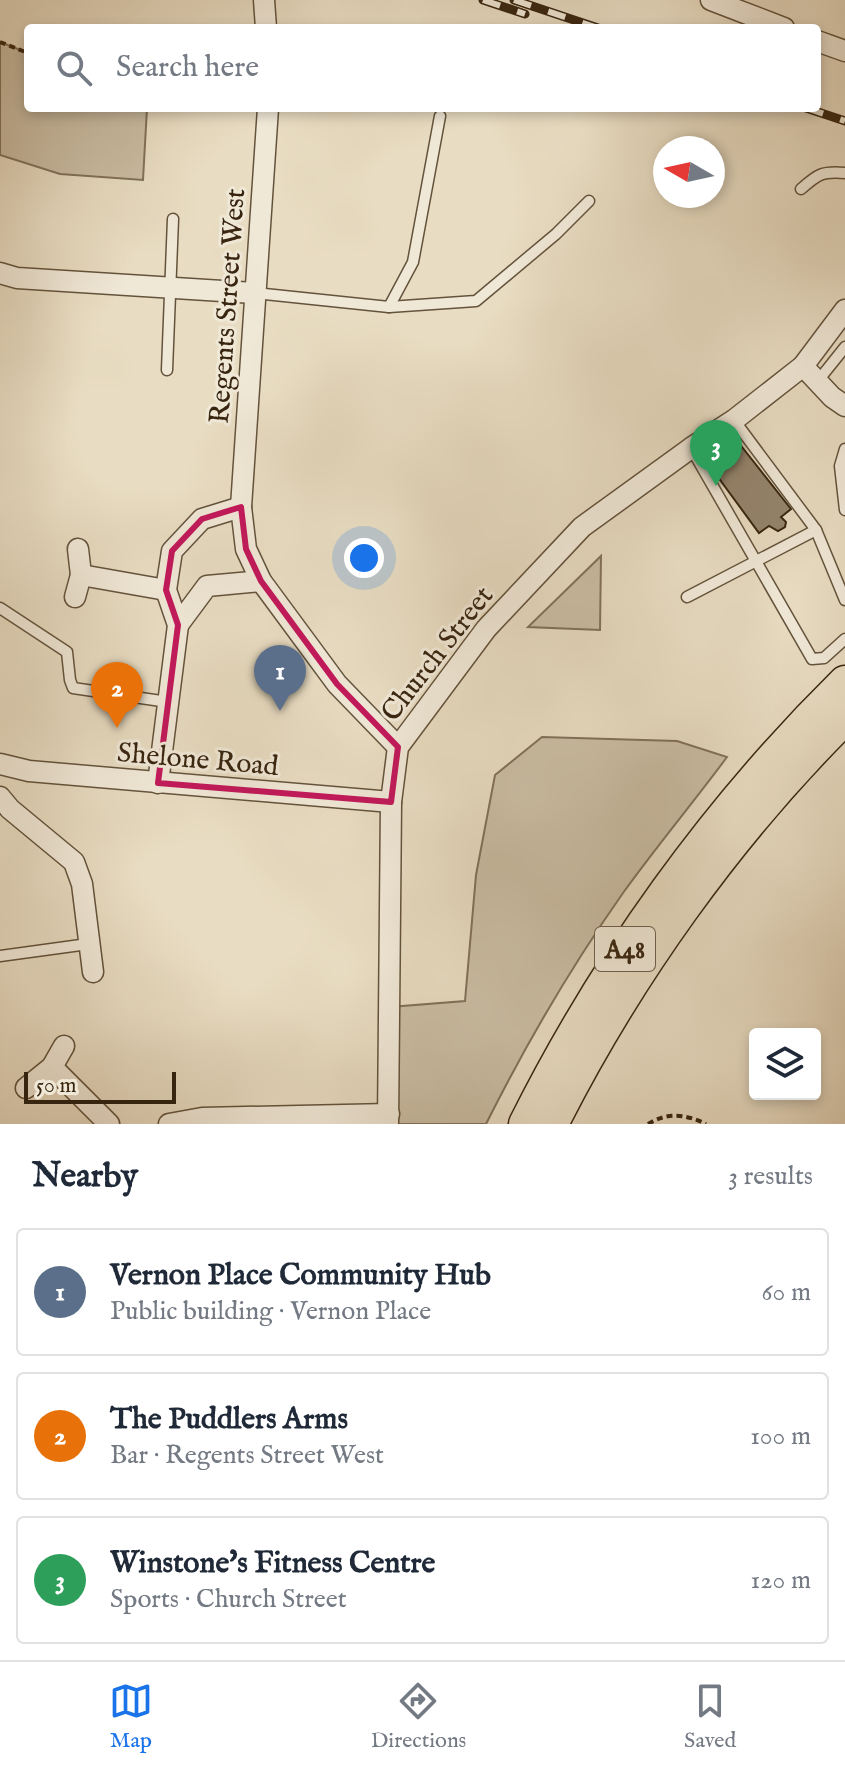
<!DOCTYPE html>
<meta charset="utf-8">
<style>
body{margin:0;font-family:"IM FELL English",serif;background:#f6f6f7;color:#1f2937}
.controls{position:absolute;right:24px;bottom:24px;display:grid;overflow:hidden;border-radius:8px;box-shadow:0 4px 12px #0003}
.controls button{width:72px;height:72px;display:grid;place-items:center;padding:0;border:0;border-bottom:2px solid #e0e1e3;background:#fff;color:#1f2937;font:40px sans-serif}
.compass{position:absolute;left:653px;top:136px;width:72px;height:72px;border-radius:50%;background:#fff;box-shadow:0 4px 12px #0003;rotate:279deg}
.scale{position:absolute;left:24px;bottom:20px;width:152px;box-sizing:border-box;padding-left:8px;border:4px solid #382510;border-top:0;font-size:22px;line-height:28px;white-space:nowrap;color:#382510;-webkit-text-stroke:6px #f0e8d7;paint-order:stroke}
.you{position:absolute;left:364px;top:558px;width:28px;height:28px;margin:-20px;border:6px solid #fff;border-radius:50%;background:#1a73e8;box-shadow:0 0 0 12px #1a73e833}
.badge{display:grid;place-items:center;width:52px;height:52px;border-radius:50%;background:#1a73e8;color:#fff;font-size:26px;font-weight:700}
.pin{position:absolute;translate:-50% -66px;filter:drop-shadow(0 2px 4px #0008)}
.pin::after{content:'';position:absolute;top:42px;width:28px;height:24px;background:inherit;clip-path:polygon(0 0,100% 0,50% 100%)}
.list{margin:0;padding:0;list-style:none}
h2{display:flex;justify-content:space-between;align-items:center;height:104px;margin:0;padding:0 32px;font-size:34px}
h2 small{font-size:26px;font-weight:400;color:#747a83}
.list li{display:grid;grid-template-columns:52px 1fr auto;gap:24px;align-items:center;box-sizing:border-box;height:128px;margin:0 16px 16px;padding:0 16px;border:2px solid #e0e1e3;border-radius:8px}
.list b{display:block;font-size:30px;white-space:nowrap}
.list p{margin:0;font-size:26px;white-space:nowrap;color:#747a83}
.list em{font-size:26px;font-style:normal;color:#747a83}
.icon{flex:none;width:44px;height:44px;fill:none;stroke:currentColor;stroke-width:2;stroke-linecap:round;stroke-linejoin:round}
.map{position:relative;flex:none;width:845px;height:1124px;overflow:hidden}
.search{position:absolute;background:#fff;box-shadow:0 4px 12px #0003;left:24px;right:24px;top:24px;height:88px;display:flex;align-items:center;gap:20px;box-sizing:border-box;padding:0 28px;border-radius:8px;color:#747a83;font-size:30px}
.sheet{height:536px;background:#fff}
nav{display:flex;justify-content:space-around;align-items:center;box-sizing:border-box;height:112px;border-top:2px solid #e0e1e3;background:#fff;font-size:22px;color:#747a83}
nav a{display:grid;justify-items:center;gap:4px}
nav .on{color:#1a73e8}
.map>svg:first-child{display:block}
.green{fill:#cabda4;stroke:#81715a;stroke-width:2}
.building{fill:#94846d;stroke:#382510;stroke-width:2}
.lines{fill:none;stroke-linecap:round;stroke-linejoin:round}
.service-casing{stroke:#64533c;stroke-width:13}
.minor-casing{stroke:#64533c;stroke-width:23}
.primary-casing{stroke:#382510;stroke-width:35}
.path{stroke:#382510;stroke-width:4;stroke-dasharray:6 4;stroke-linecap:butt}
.service{stroke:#f0e8d7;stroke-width:10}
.minor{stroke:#f0e8d7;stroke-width:20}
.primary{stroke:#e8dcc2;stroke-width:32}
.rail-casing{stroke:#382510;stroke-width:9}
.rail{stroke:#f0e8d7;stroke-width:6;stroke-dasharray:18;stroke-linecap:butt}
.marked{fill:none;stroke:#c2185b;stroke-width:6;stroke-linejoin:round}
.labels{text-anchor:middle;stroke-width:6;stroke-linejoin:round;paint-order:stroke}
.shield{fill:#f0e8d7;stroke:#6f604c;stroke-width:2}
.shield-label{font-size:26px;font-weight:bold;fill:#382510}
.street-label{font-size:28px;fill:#382510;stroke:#f0e8d7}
</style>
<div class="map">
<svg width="845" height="1124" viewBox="0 0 845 1124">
<rect width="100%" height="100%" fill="#e8dcc2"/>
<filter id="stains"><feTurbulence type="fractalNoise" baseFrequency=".0025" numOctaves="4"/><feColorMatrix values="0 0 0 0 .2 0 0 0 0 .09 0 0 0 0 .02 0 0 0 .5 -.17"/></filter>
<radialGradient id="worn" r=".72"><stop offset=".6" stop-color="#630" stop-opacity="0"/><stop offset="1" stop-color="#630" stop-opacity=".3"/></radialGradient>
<g class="green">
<path d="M0 42 28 53V108H147L143 180 60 174 0 155Z"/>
<path d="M601 556 600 630 528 627Z"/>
<path d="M542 737 677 741 727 757C693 803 656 847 623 893 571 967 526 1044 486 1124H388L390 1007 465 1001 476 875 495 775Z"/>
</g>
<path class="building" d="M742 447 791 509 781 517 786 522 785 527 778 531 769 526 759 533 712 469Z"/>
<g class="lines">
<defs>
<g id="service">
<path d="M801 189C818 174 822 171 845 173"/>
<path d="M255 293 389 307 413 262 440 116"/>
<path d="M389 307 476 301 556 234 589 201"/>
<path d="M167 370 173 219"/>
<path d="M817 382 845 347"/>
<path d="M734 420 816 530 845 600"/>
<path d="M691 448 812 659 824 658 845 639"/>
<path d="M845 449 840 466 845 510"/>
<path d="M687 597 816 530"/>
<path d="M0 608 67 652 70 680 73 688 168 702"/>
<path d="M0 956 88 944"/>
</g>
<g id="minor">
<path d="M264 0 266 28"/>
<path d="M711 0 784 28"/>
<path d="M817 41 845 51"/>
<path d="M268 108 241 507 246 549 261 581 337 684 398 747"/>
<path d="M0 273 17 278 254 293"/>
<path d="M803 366 832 397 845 406"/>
<path d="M81 575 166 590"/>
<path d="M75 597 81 575 78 549"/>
<path d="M178 625 207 586 261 581"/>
<path d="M0 764 29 771 391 802"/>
<path d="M158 783 178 625 166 590 172 551 202 519 241 507"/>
<path d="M0 797 10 809 74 862 82 884 93 972"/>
<path d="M52 1067 109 1124"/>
<path d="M26 1088 52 1067 64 1046"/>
<path d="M169 1124 202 1118 389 1114"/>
<path d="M388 1124 391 802 398 747 486 629 582 527 691 448 734 420 803 366 845 310"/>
</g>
<g id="primary">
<path d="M525 1124C606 962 716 809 845 682"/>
<path d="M552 1124C626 977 728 834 845 718"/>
</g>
</defs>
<use href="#service" class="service-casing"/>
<use href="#minor" class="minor-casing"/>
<use href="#primary" class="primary-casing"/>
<g class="path">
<path d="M0 42 28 53"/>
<path d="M648 1124C668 1112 685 1114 706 1124"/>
</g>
<use href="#service" class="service"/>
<use href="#minor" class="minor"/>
<use href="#primary" class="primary"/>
<defs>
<g id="rail">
<path d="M483 0 525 14"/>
<path d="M514 0 598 28"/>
<path d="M806 108 845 121"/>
</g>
</defs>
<use href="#rail" class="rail-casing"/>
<use href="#rail" class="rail"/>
</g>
<path class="marked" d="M241 507 246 549 261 581 337 684 398 747 391 802 158 783 178 625 166 590 172 551 202 519Z"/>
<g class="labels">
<rect class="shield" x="595" y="927" width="60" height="44" rx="6"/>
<g class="shield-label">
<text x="625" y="958">A48</text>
</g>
<g class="street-label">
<text transform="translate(226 306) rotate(-86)" y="10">Regents Street West</text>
<text transform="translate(436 653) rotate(-52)" y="10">Church Street</text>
<text transform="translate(198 758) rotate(5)" y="10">Shelone Road</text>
</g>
</g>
<rect width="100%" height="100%" filter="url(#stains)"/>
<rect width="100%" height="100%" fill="url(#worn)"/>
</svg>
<div class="controls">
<button><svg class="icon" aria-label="layers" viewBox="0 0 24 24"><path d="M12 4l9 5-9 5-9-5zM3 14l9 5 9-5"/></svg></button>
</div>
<svg class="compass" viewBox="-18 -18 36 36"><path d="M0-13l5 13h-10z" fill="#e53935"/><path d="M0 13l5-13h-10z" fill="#747a83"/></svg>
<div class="scale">50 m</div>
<div class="you"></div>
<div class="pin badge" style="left:280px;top:711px;background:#5c6f8a">1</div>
<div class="pin badge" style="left:117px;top:728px;background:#e8710a">2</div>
<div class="pin badge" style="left:716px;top:486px;background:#2e9e5b">3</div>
<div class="search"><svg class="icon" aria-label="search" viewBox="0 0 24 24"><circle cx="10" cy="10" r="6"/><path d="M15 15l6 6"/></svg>Search here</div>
</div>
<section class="sheet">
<h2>Nearby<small>3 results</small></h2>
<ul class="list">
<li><span class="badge" style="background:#5c6f8a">1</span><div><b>Vernon Place Community Hub</b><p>Public building · Vernon Place</p></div><em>60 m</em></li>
<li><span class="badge" style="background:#e8710a">2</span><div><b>The Puddlers Arms</b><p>Bar · Regents Street West</p></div><em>100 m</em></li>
<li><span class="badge" style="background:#2e9e5b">3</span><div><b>Winstone's Fitness Centre</b><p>Sports · Church Street</p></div><em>120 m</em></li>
</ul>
</section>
<nav>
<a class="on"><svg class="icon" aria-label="map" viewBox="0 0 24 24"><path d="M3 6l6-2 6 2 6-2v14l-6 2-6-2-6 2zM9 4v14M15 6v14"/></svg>Map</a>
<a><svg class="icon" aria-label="directions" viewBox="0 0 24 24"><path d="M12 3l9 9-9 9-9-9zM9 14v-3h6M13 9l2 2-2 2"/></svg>Directions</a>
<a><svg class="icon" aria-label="saved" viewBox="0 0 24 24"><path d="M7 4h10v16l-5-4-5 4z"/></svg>Saved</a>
</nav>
